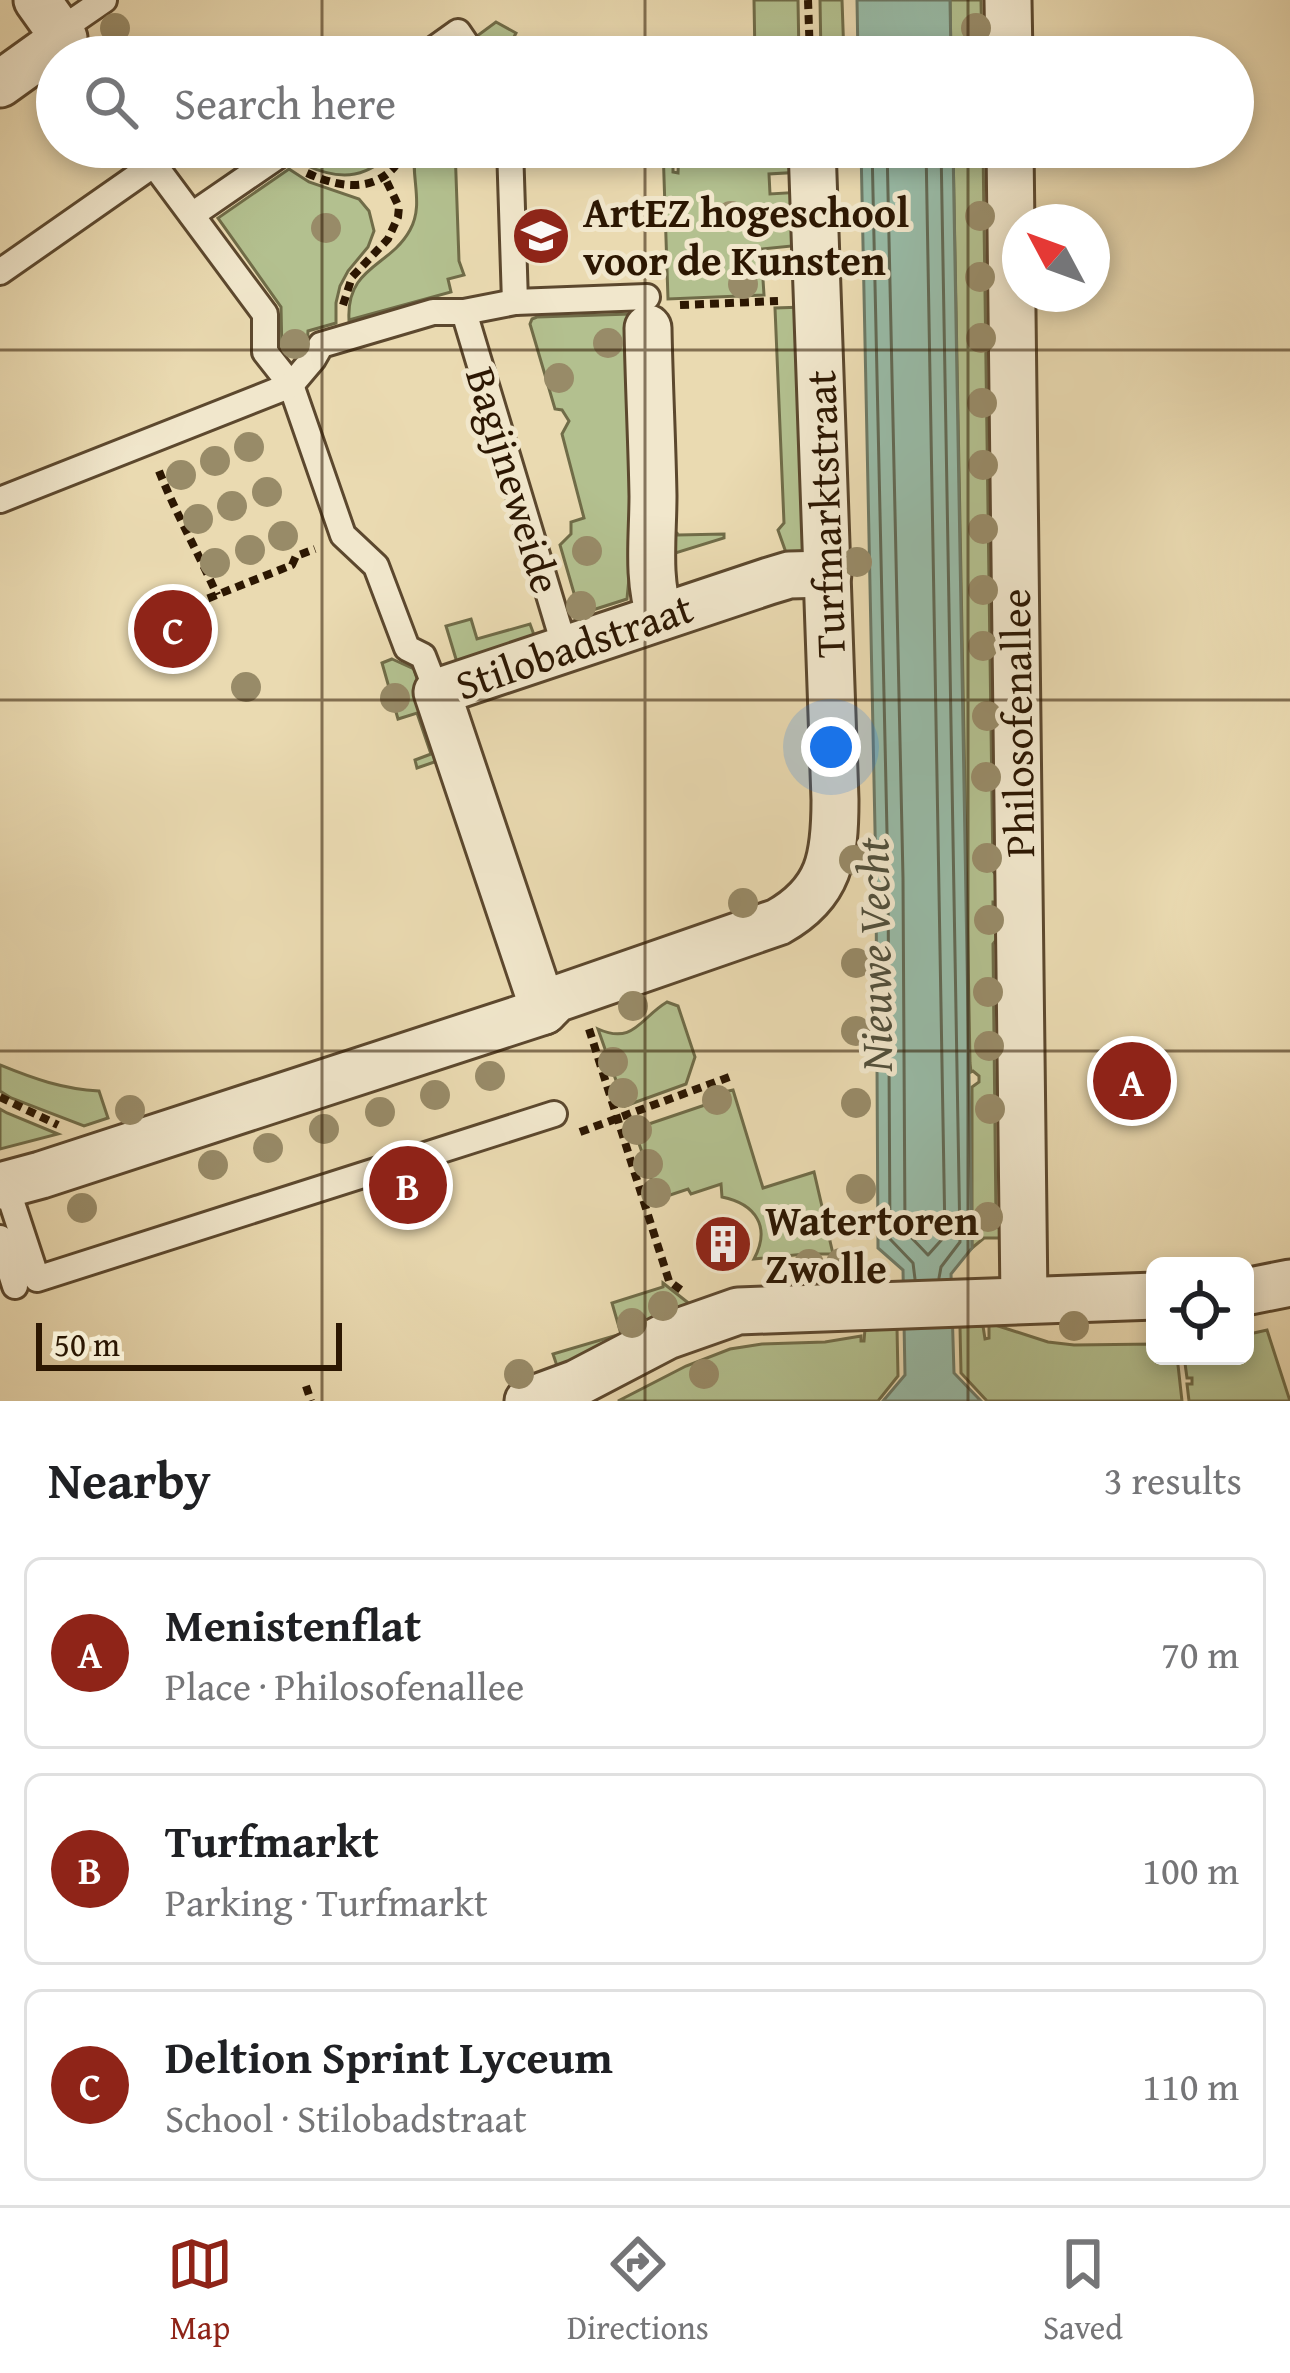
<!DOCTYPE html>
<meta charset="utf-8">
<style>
body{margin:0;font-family:"Gentium Book Plus",serif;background:#f2f2f2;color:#202124}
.controls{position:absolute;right:36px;bottom:36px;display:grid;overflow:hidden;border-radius:18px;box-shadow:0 6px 18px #0003}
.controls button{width:108px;height:108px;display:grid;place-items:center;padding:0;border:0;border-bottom:3px solid #e0e0e0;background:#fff;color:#202124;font:60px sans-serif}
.compass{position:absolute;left:1002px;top:204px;width:108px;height:108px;border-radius:50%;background:#fff;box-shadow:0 6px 18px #0003;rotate:311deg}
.scale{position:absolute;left:36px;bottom:30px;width:306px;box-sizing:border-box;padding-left:12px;border:6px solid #2c1702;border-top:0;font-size:33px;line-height:42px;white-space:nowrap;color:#2c1702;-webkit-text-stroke:9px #f1e7cc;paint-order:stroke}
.you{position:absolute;left:831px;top:747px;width:42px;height:42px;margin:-30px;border:9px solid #fff;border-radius:50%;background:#1a73e8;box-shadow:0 0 0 18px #1a73e833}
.badge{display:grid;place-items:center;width:78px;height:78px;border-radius:50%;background:#8f2418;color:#fff;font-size:39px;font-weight:700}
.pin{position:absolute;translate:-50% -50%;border:6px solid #fff;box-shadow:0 3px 12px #0006}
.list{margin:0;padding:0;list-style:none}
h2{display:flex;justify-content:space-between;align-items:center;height:156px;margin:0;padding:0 48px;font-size:51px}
h2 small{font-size:39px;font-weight:400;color:#757577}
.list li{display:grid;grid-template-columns:78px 1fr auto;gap:36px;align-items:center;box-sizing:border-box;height:192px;margin:0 24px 24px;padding:0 24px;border:3px solid #e0e0e0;border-radius:18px}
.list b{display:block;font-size:45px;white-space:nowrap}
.list p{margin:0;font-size:39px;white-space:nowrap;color:#757577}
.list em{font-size:39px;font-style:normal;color:#757577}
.icon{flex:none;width:66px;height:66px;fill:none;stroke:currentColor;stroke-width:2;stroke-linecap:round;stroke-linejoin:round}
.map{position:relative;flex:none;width:1290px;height:1401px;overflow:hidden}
.search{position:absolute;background:#fff;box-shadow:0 6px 18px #0003;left:36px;right:36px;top:36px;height:132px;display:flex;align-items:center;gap:30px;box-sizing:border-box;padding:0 42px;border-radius:66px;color:#757577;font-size:45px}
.sheet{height:804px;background:#fff}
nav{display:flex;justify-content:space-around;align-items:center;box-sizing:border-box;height:168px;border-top:3px solid #e0e0e0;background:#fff;font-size:33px;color:#757577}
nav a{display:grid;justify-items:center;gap:6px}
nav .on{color:#8f2418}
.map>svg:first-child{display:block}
.green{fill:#b3c08f;stroke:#706c48;stroke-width:3}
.water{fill:#98bba7;stroke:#6d7965;stroke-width:3}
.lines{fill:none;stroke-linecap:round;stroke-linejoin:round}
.shore{stroke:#626954;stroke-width:3}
.service-casing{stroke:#5c482e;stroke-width:30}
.minor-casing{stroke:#5c482e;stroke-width:51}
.path{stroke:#2c1702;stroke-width:8;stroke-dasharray:9 6;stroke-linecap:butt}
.service{stroke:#f1e7cc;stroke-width:24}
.minor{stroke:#f1e7cc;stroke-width:45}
.tree{fill:#988b68}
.grid{fill:none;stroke:#2c1702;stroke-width:3;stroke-opacity:0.55}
.labels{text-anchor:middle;stroke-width:10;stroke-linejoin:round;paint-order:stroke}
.poi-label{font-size:42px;font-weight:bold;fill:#2c1702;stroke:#f1e7cc;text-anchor:start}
.street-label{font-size:42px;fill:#2c1702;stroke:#f1e7cc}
.water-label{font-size:45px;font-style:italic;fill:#52503c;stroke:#f1e7cc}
</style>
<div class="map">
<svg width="1290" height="1401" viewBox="0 0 1290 1401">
<rect width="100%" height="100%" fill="#eadab1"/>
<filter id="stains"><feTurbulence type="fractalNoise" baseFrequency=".00167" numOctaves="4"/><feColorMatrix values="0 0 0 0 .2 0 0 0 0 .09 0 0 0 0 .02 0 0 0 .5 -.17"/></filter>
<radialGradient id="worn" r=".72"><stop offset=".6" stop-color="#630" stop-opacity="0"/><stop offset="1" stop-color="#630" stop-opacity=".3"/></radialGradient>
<g class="green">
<path d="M754 0H798L799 57H755Z"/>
<path d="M820 0H842L844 57H821Z"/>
<path d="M950 0H981L982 57H951Z"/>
<path d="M496 22 516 33 512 41 544 57H492L477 36Z"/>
<path d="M331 147H397C369 178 343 182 305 165Z"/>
<path d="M416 147H455L459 261 464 275 448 279 451 292 349 320C346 266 390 267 410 230 425 203 409 175 416 147Z"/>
<path d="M663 147H673V172L678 173 679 147H801L802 172 769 174 770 194 802 192V245L761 249 764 295 668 299Z"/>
<path d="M953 147H983L993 871 1002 883 1003 902H993V912H1003V931L993 944 996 1218 998 1227 1008 1238H984L972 1248V1087L979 1082V1076L973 1071 971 1072 970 1063Z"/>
<path d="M289 169 309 182 359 199 369 211 374 231 368 247 348 271 340 286 336 303V323L308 331 307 350 304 355 282 354 281 307 218 218Z"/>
<path d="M804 307 814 547 789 561 778 530 784 523 775 308Z"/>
<path d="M631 314 636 457 634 526 627 599 580 614 560 545 571 534V522L584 518 562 434 569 421 562 410 555 409 530 324 532 319 537 317Z"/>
<path d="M670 532 677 533 678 535 724 534V538L669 555Z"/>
<path d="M471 619 477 639 530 624 537 643 459 669 446 626Z"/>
<path d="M392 659 414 669 443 759 417 768 415 760 431 754 417 713 398 719 382 663Z"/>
<path d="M667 1002 678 1006 695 1057 686 1084 625 1106 598 1029C634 1045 640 1018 667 1002Z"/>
<path d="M0 1065C34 1079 63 1089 99 1091L108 1118 84 1126 11 1098 0 1091Z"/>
<path d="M733 1090 763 1188 814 1172 833 1254H805L754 1259C771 1227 756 1204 722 1197L721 1184 691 1194 688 1189 658 1199 634 1129 708 1104 706 1096Z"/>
<path d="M0 1109 7 1113 58 1134 0 1149Z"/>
<path d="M663 1283 691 1305 558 1369 553 1354 621 1334 612 1303 663 1287Z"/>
<path d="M989 1323 1048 1342 1074 1345 1155 1344V1356H1177L1182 1401H987L961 1373 960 1327 983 1326 985 1339 989 1338Z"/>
<path d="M897 1328 898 1376 878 1401H618L686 1366 730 1349 762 1344 825 1342 861 1336V1341H864L865 1329Z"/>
<path d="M1267 1330 1290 1401H1189L1187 1384H1192V1378H1187L1184 1356H1245V1335Z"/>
</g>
<g class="water">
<path d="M857 0H950L951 57H858Z"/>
<path d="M861 147H953L972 1248 951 1274 954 1373 981 1401H883L905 1375 903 1270 878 1248 876 878Z"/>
</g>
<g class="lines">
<g class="shore">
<path d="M872 147 888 878 890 1239 913 1263 915 1279"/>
<path d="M887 147 903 878 905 1231 928 1255 945 1236 926 147"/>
<path d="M939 1278 941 1267 960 1242 941 147"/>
</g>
<defs>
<g id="service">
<path d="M59 31 104 0"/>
<path d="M423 57 458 32 475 57"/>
<path d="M141 147 265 314V352L291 385 343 535 376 566 407 648 423 656 437 692"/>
<path d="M510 147 515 302"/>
<path d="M192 215 291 147"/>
<path d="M0 272 153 165"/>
<path d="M464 312 565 648"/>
<path d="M0 500 291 385 313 359 321 345 433 312H464L515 302 647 297"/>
<path d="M6 1185 37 1279 554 1114"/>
<path d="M0 1238 15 1286"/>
</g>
<g id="minor">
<path d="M1008 0 1009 57"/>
<path d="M0 84 64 38 37 0"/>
<path d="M1010 147 1024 1300"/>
<path d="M648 328C649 384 652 440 653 496 653 537 647 578 660 617"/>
<path d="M544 1011 437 692 769 581 789 575 828 574"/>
<path d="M0 1186 41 1175 544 1011 556 999 778 922C830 893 835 856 835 800L812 147"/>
<path d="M1245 1292 1290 1283"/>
<path d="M528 1401 577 1383 667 1336 738 1311 1155 1296"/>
</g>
</defs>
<use href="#service" class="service-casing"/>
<use href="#minor" class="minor-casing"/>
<g class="path">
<path d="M808 0 810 57"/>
<path d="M307 173C348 192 387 192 407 147"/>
<path d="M343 305 352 277 388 239 398 217 399 207 385 178"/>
<path d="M680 305 778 301"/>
<path d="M159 471C176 514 198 552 217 595"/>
<path d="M194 604 292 565 296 556 315 549"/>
<path d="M589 1029 669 1281 681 1290"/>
<path d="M0 1097 58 1125"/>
<path d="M580 1132 732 1076"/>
<path d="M306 1386 311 1401"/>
</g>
<use href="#service" class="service"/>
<use href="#minor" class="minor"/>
</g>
<g class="tree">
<circle cx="115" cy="28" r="15"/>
<circle cx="976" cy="28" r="15"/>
<circle cx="731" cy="216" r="15"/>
<circle cx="980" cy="216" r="15"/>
<circle cx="326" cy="228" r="15"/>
<circle cx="980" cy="277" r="15"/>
<circle cx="743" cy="284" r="15"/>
<circle cx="981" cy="338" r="15"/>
<circle cx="608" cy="343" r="15"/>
<circle cx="295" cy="344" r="15"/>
<circle cx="559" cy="378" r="15"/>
<circle cx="982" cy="403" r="15"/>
<circle cx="249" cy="447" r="15"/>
<circle cx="215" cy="461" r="15"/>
<circle cx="983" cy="465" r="15"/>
<circle cx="181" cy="475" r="15"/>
<circle cx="267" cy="492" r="15"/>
<circle cx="232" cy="506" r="15"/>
<circle cx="198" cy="519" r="15"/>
<circle cx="983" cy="529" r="15"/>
<circle cx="283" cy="536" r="15"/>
<circle cx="250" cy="550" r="15"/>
<circle cx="587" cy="551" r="15"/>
<circle cx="857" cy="562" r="15"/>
<circle cx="215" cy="563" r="15"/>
<circle cx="983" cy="590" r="15"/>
<circle cx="581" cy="606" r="15"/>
<circle cx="983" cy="646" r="15"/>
<circle cx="246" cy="687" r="15"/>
<circle cx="395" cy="698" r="15"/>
<circle cx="987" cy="716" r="15"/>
<circle cx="986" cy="777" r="15"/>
<circle cx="987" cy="858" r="15"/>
<circle cx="854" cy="860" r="15"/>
<circle cx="743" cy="903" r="15"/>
<circle cx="989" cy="920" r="15"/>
<circle cx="856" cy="963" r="15"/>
<circle cx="988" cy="992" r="15"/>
<circle cx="633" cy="1006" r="15"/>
<circle cx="856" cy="1031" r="15"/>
<circle cx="989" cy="1046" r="15"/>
<circle cx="613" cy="1062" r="15"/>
<circle cx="490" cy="1076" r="15"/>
<circle cx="623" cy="1093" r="15"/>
<circle cx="435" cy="1095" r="15"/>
<circle cx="717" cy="1100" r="15"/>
<circle cx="856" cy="1103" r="15"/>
<circle cx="990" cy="1109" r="15"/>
<circle cx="130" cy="1110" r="15"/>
<circle cx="380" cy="1112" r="15"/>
<circle cx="324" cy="1129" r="15"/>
<circle cx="637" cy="1130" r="15"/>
<circle cx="268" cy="1148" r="15"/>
<circle cx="648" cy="1164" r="15"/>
<circle cx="213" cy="1165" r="15"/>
<circle cx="861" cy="1189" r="15"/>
<circle cx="656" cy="1193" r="15"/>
<circle cx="82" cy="1208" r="15"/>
<circle cx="988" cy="1217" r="15"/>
<circle cx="841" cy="1263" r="15"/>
<circle cx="809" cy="1264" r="15"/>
<circle cx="663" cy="1306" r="15"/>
<circle cx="632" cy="1323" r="15"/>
<circle cx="1074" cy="1326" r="15"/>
<circle cx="519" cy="1374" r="15"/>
<circle cx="704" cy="1374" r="15"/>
</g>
<path class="grid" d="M322 0V57M645 0V57M968 0V57M322 147V1401M645 147V1401M968 147V1401M0 350H1290M0 700H1290M0 1051H1290"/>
<defs>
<symbol id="university-disc" viewBox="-11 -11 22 22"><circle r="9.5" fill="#8f2418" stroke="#f1e7cc"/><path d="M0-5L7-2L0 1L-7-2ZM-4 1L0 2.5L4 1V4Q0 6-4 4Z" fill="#fff"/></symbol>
<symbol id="building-disc" viewBox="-11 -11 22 22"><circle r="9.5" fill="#8f2418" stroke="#f1e7cc"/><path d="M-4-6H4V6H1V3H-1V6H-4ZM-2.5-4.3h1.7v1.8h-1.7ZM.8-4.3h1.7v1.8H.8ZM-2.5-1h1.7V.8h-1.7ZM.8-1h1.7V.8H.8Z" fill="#fff"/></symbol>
</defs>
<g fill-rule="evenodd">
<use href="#university-disc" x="508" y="203" width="66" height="66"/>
<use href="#building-disc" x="690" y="1211" width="66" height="66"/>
</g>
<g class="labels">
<g class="poi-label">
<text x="583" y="227">ArtEZ hogeschool<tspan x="583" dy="48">voor de Kunsten</tspan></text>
<text x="765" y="1235">Watertoren<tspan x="765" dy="48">Zwolle</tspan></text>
</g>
<g class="street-label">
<text transform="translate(514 480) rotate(73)" y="15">Bagijneweide</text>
<text transform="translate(825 514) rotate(-92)" y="15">Turfmarktstraat</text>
<text transform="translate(574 646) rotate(-19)" y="15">Stilobadstraat</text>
<text transform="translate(1017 723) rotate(-91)" y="15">Philosofenallee</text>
</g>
<g class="water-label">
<text transform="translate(874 955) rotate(-91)" y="16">Nieuwe Vecht</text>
</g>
</g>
<rect width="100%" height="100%" filter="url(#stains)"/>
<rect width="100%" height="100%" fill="url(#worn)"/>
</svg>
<div class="controls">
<button><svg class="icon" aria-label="locate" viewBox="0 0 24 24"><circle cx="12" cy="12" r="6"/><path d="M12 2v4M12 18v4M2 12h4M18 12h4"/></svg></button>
</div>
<svg class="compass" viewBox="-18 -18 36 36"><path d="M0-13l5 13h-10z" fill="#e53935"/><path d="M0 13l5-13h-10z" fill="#757577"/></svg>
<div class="scale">50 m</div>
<div class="you"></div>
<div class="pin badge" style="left:1132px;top:1081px">A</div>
<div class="pin badge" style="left:408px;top:1185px">B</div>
<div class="pin badge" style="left:173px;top:629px">C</div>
<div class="search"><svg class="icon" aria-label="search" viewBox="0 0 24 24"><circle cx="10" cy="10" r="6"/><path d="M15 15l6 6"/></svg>Search here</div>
</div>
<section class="sheet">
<h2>Nearby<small>3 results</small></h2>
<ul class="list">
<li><span class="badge">A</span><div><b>Menistenflat</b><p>Place · Philosofenallee</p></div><em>70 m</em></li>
<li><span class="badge">B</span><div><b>Turfmarkt</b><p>Parking · Turfmarkt</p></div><em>100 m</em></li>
<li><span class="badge">C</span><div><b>Deltion Sprint Lyceum</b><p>School · Stilobadstraat</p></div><em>110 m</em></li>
</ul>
</section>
<nav>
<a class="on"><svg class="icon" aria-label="map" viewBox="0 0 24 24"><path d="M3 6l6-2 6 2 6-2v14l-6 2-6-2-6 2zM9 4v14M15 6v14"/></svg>Map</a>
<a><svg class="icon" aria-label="directions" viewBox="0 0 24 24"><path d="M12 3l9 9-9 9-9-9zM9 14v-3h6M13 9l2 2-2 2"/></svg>Directions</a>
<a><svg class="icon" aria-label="saved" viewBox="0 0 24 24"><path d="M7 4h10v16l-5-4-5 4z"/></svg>Saved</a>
</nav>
